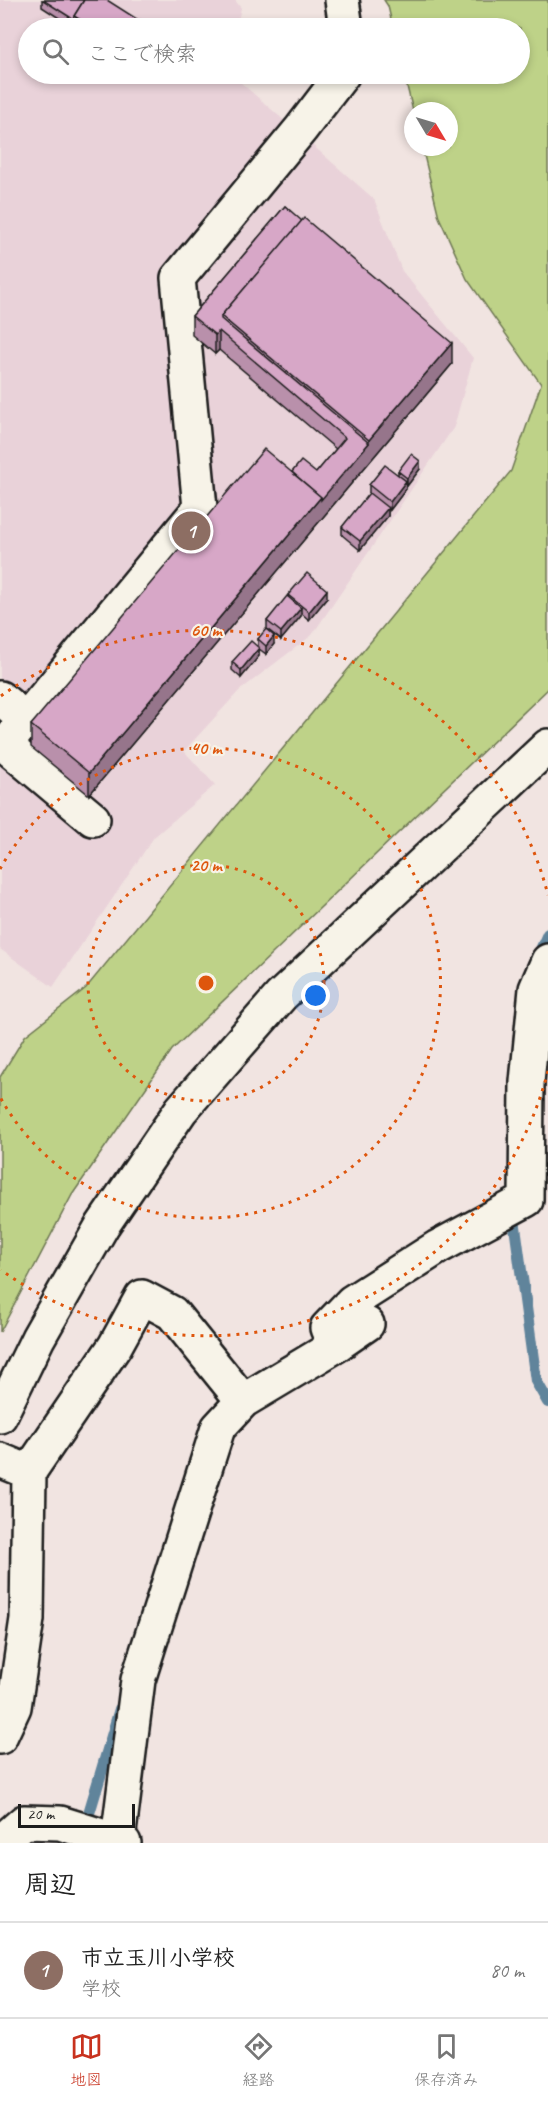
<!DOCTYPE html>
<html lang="ja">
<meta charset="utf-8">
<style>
body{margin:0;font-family:Caveat,"Klee One",sans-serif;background:#f6f6f6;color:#222}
.compass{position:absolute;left:404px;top:102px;width:54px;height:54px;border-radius:50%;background:#fff;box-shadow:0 3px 9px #0003;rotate:128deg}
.scale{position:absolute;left:18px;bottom:15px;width:117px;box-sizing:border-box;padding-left:6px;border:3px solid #1c1c1c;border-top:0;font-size:16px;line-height:21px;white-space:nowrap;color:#1c1c1c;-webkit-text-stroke:4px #f7f3e8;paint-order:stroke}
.you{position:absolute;left:316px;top:996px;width:21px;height:21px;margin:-15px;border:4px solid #fff;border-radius:50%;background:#1a73e8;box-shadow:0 0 0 9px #1a73e833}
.badge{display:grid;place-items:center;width:39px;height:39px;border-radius:50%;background:#c8321e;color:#fff;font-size:20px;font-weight:700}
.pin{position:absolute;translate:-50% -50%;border:3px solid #fff;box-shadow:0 2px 6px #0006}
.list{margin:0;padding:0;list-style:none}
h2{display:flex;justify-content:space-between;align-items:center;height:78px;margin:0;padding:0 24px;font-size:26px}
h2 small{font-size:20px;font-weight:400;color:#767676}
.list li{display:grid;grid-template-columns:39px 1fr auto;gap:18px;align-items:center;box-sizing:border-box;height:96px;padding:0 24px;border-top:2px solid #e0e0e0}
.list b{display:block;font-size:22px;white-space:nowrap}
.list p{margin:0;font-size:20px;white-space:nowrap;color:#767676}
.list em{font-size:20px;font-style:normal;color:#767676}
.icon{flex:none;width:33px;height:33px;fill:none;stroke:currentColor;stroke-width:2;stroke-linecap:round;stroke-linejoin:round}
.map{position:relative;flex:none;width:548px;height:1843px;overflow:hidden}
.search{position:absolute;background:#fff;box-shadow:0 3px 9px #0003;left:18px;right:18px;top:18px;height:66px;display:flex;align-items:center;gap:15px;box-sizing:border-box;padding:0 21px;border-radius:33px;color:#767676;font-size:22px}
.sheet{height:174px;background:#fff}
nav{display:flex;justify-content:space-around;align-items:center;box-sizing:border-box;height:84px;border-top:2px solid #e0e0e0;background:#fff;font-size:16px;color:#767676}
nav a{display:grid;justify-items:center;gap:3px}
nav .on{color:#c8321e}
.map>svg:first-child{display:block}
.built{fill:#e9d2d9}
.green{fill:#bed288;stroke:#6d7752;stroke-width:1.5}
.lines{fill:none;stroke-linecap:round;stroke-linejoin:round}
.stream{stroke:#61849b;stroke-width:12}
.minor-casing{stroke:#1c1c1c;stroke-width:38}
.minor{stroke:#f7f3e8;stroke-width:33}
.wall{fill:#b990ab;stroke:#1c1c1c;stroke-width:1.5}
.shaded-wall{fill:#96758b;stroke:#1c1c1c;stroke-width:1.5}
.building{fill:#d7a7c7;stroke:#1c1c1c;stroke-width:1.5}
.ring{fill:none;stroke:#de560d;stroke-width:3;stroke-dasharray:3 6}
.centre{fill:#de560d;stroke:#f7f3e8;stroke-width:3}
.ring-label{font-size:18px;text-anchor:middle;font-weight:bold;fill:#de560d;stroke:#f7f3e8;stroke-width:4.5;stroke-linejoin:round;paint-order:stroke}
</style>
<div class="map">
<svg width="548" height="1843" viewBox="0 0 548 1843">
<rect width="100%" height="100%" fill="#f1e4e1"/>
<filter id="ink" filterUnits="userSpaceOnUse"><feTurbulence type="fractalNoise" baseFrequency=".0167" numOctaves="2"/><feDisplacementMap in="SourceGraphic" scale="12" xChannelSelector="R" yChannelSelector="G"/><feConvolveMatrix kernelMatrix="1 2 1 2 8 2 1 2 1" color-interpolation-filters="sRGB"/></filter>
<g filter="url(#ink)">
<path class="built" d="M0 0H235L241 8 236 28H28V74H231L374 199 402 271 473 358 454 427 312 635 239 691 184 751 215 785 154 837 53 987 0 949Z"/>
<path class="green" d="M384 0H548V689L172 1050 72 1195 0 1332V1077L25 1036 86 988 511 471 541 384 467 279 439 217 422 147H449V111H413L404 74H520V28H393L388 6Z"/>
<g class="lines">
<g class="stream">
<path d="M536 961 548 934"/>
<path d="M504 1225 514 1219 536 1381 548 1402"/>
<path d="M84 1830 120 1709"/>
</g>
<defs>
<g id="minor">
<path d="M342 0 346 28"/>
<path d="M0 698 26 719"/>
<path d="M93 819 5 745 200 508 178 278 301 129 343 74"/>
<path d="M335 1346 327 1328 352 1302 438 1247 526 1200 527 1082 536 989 548 961"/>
<path d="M0 1416 38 1338 102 1226 181 1110 281 996 548 746"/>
<path d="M0 1460 29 1472"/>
<path d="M0 1737 14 1707 27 1619 29 1472 115 1346 142 1297 172 1313 243 1401"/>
<path d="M118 1840 138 1680 218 1428 243 1401 335 1346 367 1324"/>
<path d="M0 1843 24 1822 60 1823 124 1843"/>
</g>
</defs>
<use href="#minor" class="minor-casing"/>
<use href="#minor" class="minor"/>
</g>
<g class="wall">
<path d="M42 0H107L140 28H74V26L73 27 42 7Z"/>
<path d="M285 206 452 364 89 795 31 747V725L292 472 316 473 336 449 219 350 215 354 192 335V316Z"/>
<path d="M420 469 407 486 406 485V489L390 510 388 508V516L360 550 342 535V527L369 494V485L398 475V471Z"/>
<path d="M288 595 327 598 309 620 301 613V616L281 640 267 629V621L288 598Z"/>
<path d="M258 639 274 644 266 654 259 649V656L241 678 232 670V662L258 647Z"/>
</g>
<g class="shaded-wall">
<path d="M140 21V28H136Z"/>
<path d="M219 331V350L215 354V335Z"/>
<path d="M452 343V364L89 795V773L321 497 369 443V440Z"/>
<path d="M420 461V469L407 486V478Z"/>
<path d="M406 481V489L390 510V502Z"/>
<path d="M388 508V516L360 550V541Z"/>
<path d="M327 590V598L309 620V612Z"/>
<path d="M301 608V616L281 640V632Z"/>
<path d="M274 636V644L266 654V646Z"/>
<path d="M259 648V656L241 678V670Z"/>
</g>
<g class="building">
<path d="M43 0H84L74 16 73 19Z"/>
<path d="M84 0H107L140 21 136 28H94L74 16Z"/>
<path d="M285 206 302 221 221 316V319L369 443 321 500V497L292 472 301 461 316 473 345 438 219 331 215 335 192 316Z"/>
<path d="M304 218 452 343 369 440 221 316Z"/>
<path d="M264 449 321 497 89 773 31 725Z"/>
<path d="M411 454 420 461 407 478 398 471Z"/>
<path d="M385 465 406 481 390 502 369 485Z"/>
<path d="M369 493 388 508 360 541 342 527Z"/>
<path d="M307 573 327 590 309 612 288 595Z"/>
<path d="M287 596 301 608 281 632 267 621Z"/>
<path d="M266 629 274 636 266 646 258 639Z"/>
<path d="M251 641 259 648 241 670 232 662Z"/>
</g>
</g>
<g class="ring">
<circle cx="206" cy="983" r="118"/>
<path d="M0 869A235 235 0 1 1 0 1097"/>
<path d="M548 1071A353 353 0 0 1 1 1270M1 696A353 353 0 0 1 548 895"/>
</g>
<circle cx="206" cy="983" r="9" class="centre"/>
<g class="ring-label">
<text x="206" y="636">60 m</text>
<text x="206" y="754">40 m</text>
<text x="206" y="871">20 m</text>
</g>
</svg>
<svg class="compass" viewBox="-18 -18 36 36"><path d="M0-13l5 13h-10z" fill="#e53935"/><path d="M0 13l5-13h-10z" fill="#767676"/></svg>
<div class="scale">20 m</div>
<div class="you"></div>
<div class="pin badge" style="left:191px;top:531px;background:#8d6e63">1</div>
<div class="search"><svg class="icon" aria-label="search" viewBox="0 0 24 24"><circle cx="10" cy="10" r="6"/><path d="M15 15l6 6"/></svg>ここで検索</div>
</div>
<section class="sheet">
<h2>周辺<small></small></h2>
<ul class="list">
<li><span class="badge" style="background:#8d6e63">1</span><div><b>市立玉川小学校</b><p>学校</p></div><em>80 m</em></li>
</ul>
</section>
<nav>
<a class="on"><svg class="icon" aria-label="map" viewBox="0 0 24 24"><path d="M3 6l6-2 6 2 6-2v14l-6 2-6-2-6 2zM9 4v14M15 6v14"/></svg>地図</a>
<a><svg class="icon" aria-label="directions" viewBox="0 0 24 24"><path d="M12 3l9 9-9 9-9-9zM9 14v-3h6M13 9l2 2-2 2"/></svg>経路</a>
<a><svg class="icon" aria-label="saved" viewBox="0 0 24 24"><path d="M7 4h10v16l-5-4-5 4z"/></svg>保存済み</a>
</nav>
